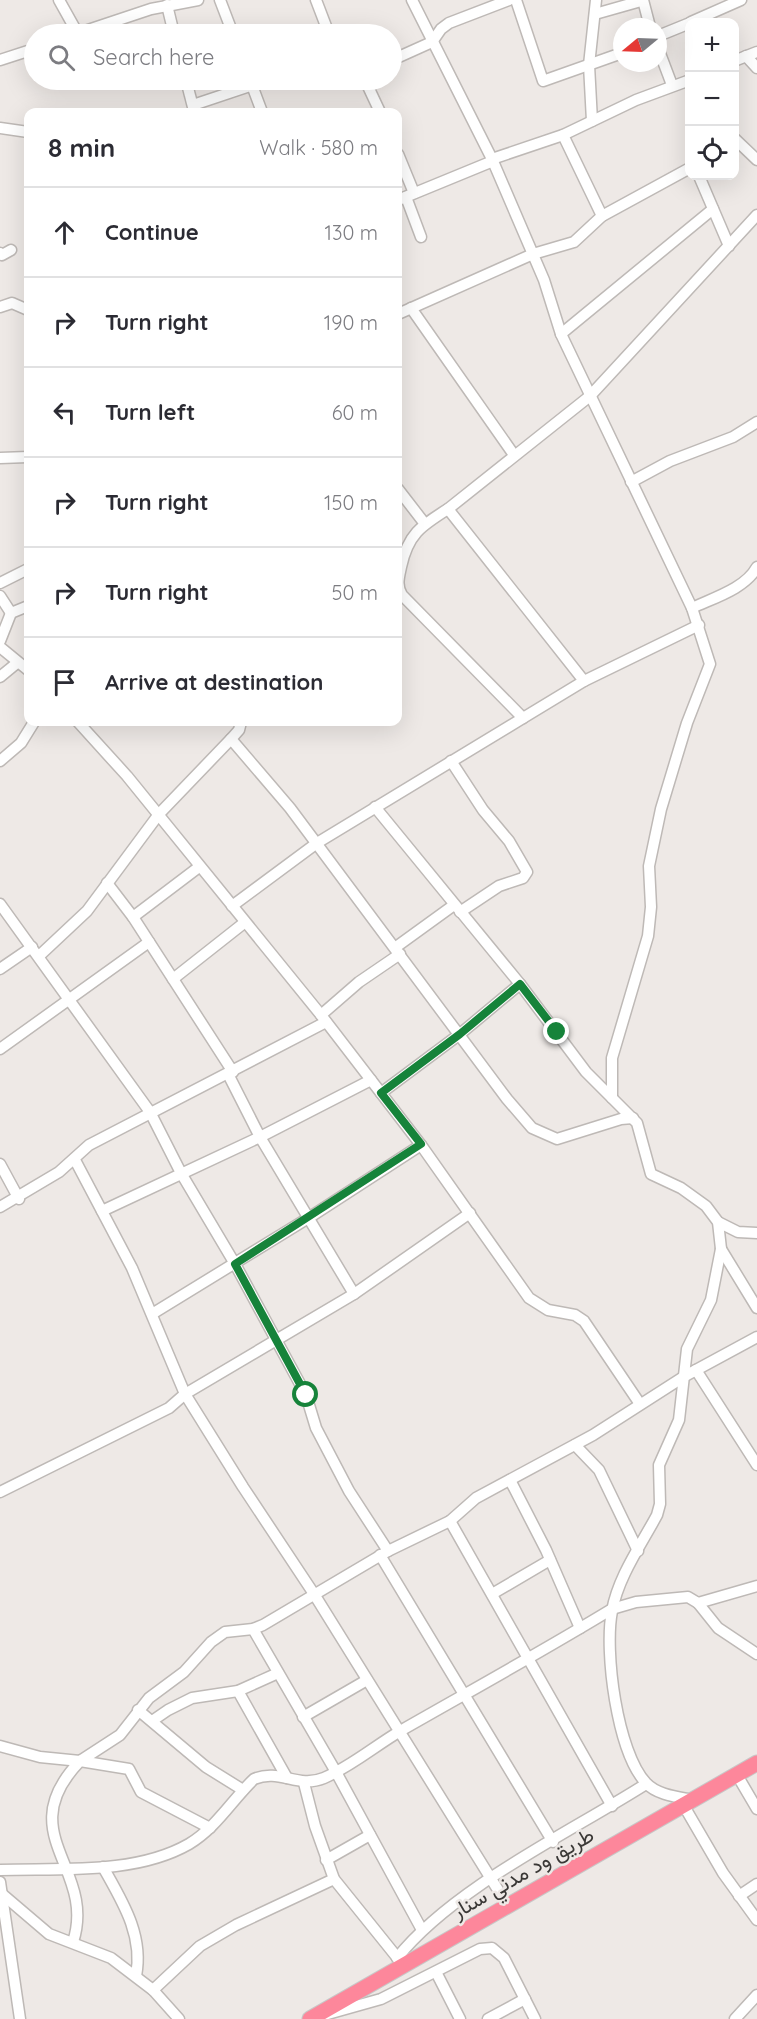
<!DOCTYPE html>
<meta charset="utf-8">
<style>
body{margin:0;font-family:Quicksand,Vazirmatn,sans-serif;background:#f7f7f7;color:#2b2b33}
.controls{position:absolute;right:18px;top:18px;display:grid;overflow:hidden;border-radius:12px;box-shadow:0 6px 24px #0002}
.controls button{width:54px;height:54px;display:grid;place-items:center;padding:0;border:0;border-bottom:2px solid #e1e1e2;background:#fff;color:#2b2b33;font:30px sans-serif}
.compass{position:absolute;left:613px;top:18px;width:54px;height:54px;border-radius:50%;background:#fff;box-shadow:0 6px 24px #0002;rotate:251deg}
.stop{position:absolute;width:18px;height:18px;margin:-14px;border:4px solid #16833a;border-radius:50%;background:#fff}
.stop.end{background:#16833a;border-color:#fff;box-shadow:0 2px 6px #0008}
.list{margin:0;padding:0;list-style:none}
h2{display:flex;justify-content:space-between;align-items:center;height:78px;margin:0;padding:0 24px;font-size:26px}
h2 small{font-size:20px;font-weight:400;color:#7c7c81}
.list li{display:grid;grid-template-columns:39px 1fr auto;gap:18px;align-items:center;box-sizing:border-box;height:90px;padding:0 24px;border-top:2px solid #e1e1e2}
.list b{display:block;font-size:22px;white-space:nowrap}
.list em{font-size:20px;font-style:normal;color:#7c7c81}
.icon{flex:none;width:33px;height:33px;fill:none;stroke:currentColor;stroke-width:2;stroke-linecap:round;stroke-linejoin:round}
.map{position:relative;flex:none;width:757px;height:2019px;overflow:hidden}
.search{position:absolute;background:#fff;box-shadow:0 6px 24px #0002;left:24px;top:24px;width:378px;height:66px;display:flex;align-items:center;gap:15px;box-sizing:border-box;padding:0 21px;border-radius:33px;color:#7c7c81;font-size:22px}
.panel{position:absolute;background:#fff;box-shadow:0 6px 24px #0002;left:24px;top:108px;width:378px;height:618px;border-radius:12px}
.map>svg:first-child{display:block}
.lines{fill:none;stroke-linecap:round;stroke-linejoin:round}
.minor-casing{stroke:#beb9b6;stroke-width:13}
.highway-casing{stroke:#c8c7c7;stroke-width:17}
.minor{stroke:#fff;stroke-width:10}
.highway{stroke:#fd879b;stroke-width:15}
.route{stroke:#16833a;stroke-width:8}
.labels{text-anchor:middle;stroke-width:5;stroke-linejoin:round;paint-order:stroke}
.street-label{font-size:21px;fill:#3a3836;stroke:#eee9e6}
</style>
<div class="map">
<svg width="757" height="2019" viewBox="0 0 757 2019">
<rect width="100%" height="100%" fill="#eee9e6"/>
<g class="lines">
<defs>
<g id="minor">
<path d="M59 0 78 34"/>
<path d="M220 0 233 34"/>
<path d="M316 0 329 34"/>
<path d="M412 0 492 159 544 280 561 334 692 608 710 664 687 723 661 809 649 866 651 907 648 936 612 1058V1098"/>
<path d="M516 0 543 81 622 53"/>
<path d="M643 0 650 27"/>
<path d="M167 5 174 34"/>
<path d="M595 14 641 1"/>
<path d="M691 22 741 0"/>
<path d="M76 34 151 9 198 0"/>
<path d="M658 36 690 23"/>
<path d="M658 48 672 85"/>
<path d="M746 56 757 68"/>
<path d="M0 60 34 49"/>
<path d="M392 60 432 42 441 29 449 23 509 0"/>
<path d="M734 61 757 52"/>
<path d="M186 80 194 111"/>
<path d="M250 80 262 112"/>
<path d="M365 80 380 112"/>
<path d="M193 105 268 80"/>
<path d="M592 121 589 65 596 0"/>
<path d="M0 128 28 132"/>
<path d="M563 135 602 216"/>
<path d="M734 138 757 160"/>
<path d="M398 154 414 193"/>
<path d="M492 159 563 135 636 100 690 80"/>
<path d="M699 176 729 246"/>
<path d="M406 197 421 237"/>
<path d="M398 200 493 161"/>
<path d="M0 253 2 255 11 250"/>
<path d="M0 307 12 303 28 310"/>
<path d="M411 308 514 455"/>
<path d="M398 314 533 254 574 242 602 216 690 168"/>
<path d="M561 334 713 209"/>
<path d="M0 458 28 457"/>
<path d="M631 482 670 461 733 437 757 422"/>
<path d="M398 489 425 524"/>
<path d="M448 509 584 681"/>
<path d="M0 583 28 569"/>
<path d="M0 596 11 613"/>
<path d="M692 608C713 598 745 589 757 567"/>
<path d="M0 641 11 613 28 606"/>
<path d="M0 647 28 670"/>
<path d="M0 677 17 663"/>
<path d="M523 718 402 595C396 585 399 577 401 567 408 534 421 526 448 509L590 396 757 215"/>
<path d="M78 722 127 776 321 1015 421 1145 529 1298 548 1310 575 1315 584 1321 640 1404"/>
<path d="M231 739 290 808 507 1099 532 1128 557 1139 621 1119 633 1118"/>
<path d="M0 761 21 743 34 722"/>
<path d="M451 761 483 810 509 841 527 872 523 878 499 886 460 912"/>
<path d="M375 807 520 984 586 1072 637 1123 651 1174 681 1188 706 1206 718 1222 721 1249 711 1300 687 1349 679 1420 659 1465 660 1504 657 1515C641 1545 618 1577 612 1611 604 1651 617 1752 646 1783 657 1795 678 1797 693 1800"/>
<path d="M107 883 133 917 233 1072"/>
<path d="M0 904 150 1112 181 1173 235 1264 306 1395 316 1428 349 1491 388 1551"/>
<path d="M232 906 317 843 523 718 584 681 699 625"/>
<path d="M133 917 199 867"/>
<path d="M396 947 454 905"/>
<path d="M39 956 87 911 159 814 231 739 239 730 241 722"/>
<path d="M0 969 32 947"/>
<path d="M173 979 244 923"/>
<path d="M321 1015 359 982 400 954"/>
<path d="M0 1049 149 942"/>
<path d="M228 1074 260 1137 354 1294"/>
<path d="M381 1093 460 1034 520 984"/>
<path d="M75 1160 132 1268 185 1394 243 1487 314 1594 508 1906"/>
<path d="M0 1164 19 1199"/>
<path d="M0 1207 59 1172 89 1145 326 1022"/>
<path d="M102 1211 260 1137 371 1080"/>
<path d="M718 1222 738 1232 757 1233"/>
<path d="M721 1249 757 1308"/>
<path d="M152 1314 310 1217 421 1145"/>
<path d="M696 1370 757 1465"/>
<path d="M575 1445 599 1470 638 1551"/>
<path d="M510 1480 546 1550 580 1628"/>
<path d="M0 1492 169 1408 185 1394 354 1294 470 1213"/>
<path d="M450 1521 612 1806"/>
<path d="M380 1555 553 1842"/>
<path d="M492 1594 550 1560"/>
<path d="M698 1603 757 1586"/>
<path d="M253 1629 336 1772 422 1930"/>
<path d="M238 1691 287 1778"/>
<path d="M138 1710 206 1767 243 1790"/>
<path d="M303 1717 367 1680"/>
<path d="M152 1721 168 1710 192 1698 238 1691 278 1673"/>
<path d="M0 1746 40 1757 80 1761 120 1735 149 1698 184 1672 211 1642 225 1632 253 1629 263 1625 388 1551 450 1521 476 1498 593 1435 685 1376 757 1337"/>
<path d="M737 1775 757 1809"/>
<path d="M304 1783 315 1826 334 1879 400 1961"/>
<path d="M684 1806 723 1873 757 1920"/>
<path d="M326 1860 370 1835"/>
<path d="M103 1867C122 1901 144 1935 136 1976"/>
<path d="M0 1870C60 1868 135 1875 189 1844 216 1828 232 1800 254 1779 280 1768 297 1789 324 1778 352 1766 376 1745 402 1730 472 1690 543 1651 612 1609L636 1602 688 1597 698 1603 718 1628 757 1654"/>
<path d="M0 1882 20 2019"/>
<path d="M2 1894 49 1934 111 1958 153 1990 179 2019"/>
<path d="M739 1896 757 1884"/>
<path d="M73 1942C97 1868 10 1834 80 1761L129 1769 141 1792 210 1828"/>
<path d="M397 1958C454 1887 569 1833 646 1784"/>
<path d="M436 1972 460 2019"/>
<path d="M153 1990 200 1946 236 1925 334 1879"/>
<path d="M324 2015 381 1999 480 1949 492 1948 504 1958 535 2019"/>
<path d="M488 2019 525 1999"/>
<path d="M735 2019 757 1995"/>
</g>
<path id="highway" d="M310 2019 757 1763"/>
</defs>
<use href="#minor" class="minor-casing"/>
<use href="#highway" class="highway-casing"/>
<use href="#minor" class="minor"/>
<use href="#highway" class="highway"/>
</g>
<g class="lines">
<path class="route" d="M306 1395 235 1264 421 1144 381 1093 460 1034 520 984 557 1032"/>
</g>
<g class="labels">
<g class="street-label">
<text transform="translate(523 1873) rotate(-30)" y="7">طريق ود مدني سنار</text>
</g>
</g>
</svg>
<div class="controls">
<button>+</button>
<button>−</button>
<button><svg class="icon" aria-label="locate" viewBox="0 0 24 24"><circle cx="12" cy="12" r="6"/><path d="M12 2v4M12 18v4M2 12h4M18 12h4"/></svg></button>
</div>
<svg class="compass" viewBox="-18 -18 36 36"><path d="M0-13l5 13h-10z" fill="#e53935"/><path d="M0 13l5-13h-10z" fill="#7c7c81"/></svg>
<div class="stop" style="left:306px;top:1395px"></div>
<div class="stop end" style="left:557px;top:1032px"></div>
<div class="search"><svg class="icon" aria-label="search" viewBox="0 0 24 24"><circle cx="10" cy="10" r="6"/><path d="M15 15l6 6"/></svg>Search here</div>
<section class="panel">
<h2>8 min<small>Walk · 580 m</small></h2>
<ul class="list">
<li><svg class="icon" aria-label="ahead" viewBox="0 0 24 24"><path d="M12 20V5M6 11l6-6 6 6"/></svg><div><b>Continue</b></div><em>130 m</em></li>
<li><svg class="icon" aria-label="right" viewBox="0 0 24 24"><path d="M7 20v-9h11M14 6l5 5-5 5"/></svg><div><b>Turn right</b></div><em>190 m</em></li>
<li><svg class="icon" aria-label="left" viewBox="0 0 24 24"><path d="M17 20v-9H6M10 6l-5 5 5 5"/></svg><div><b>Turn left</b></div><em>60 m</em></li>
<li><svg class="icon" aria-label="right" viewBox="0 0 24 24"><path d="M7 20v-9h11M14 6l5 5-5 5"/></svg><div><b>Turn right</b></div><em>150 m</em></li>
<li><svg class="icon" aria-label="right" viewBox="0 0 24 24"><path d="M7 20v-9h11M14 6l5 5-5 5"/></svg><div><b>Turn right</b></div><em>50 m</em></li>
<li><svg class="icon" aria-label="arrive" viewBox="0 0 24 24"><path d="M6 21V4h12l-3 4 3 4H6"/></svg><div><b>Arrive at destination</b></div></li>
</ul>
</section>
</div>
